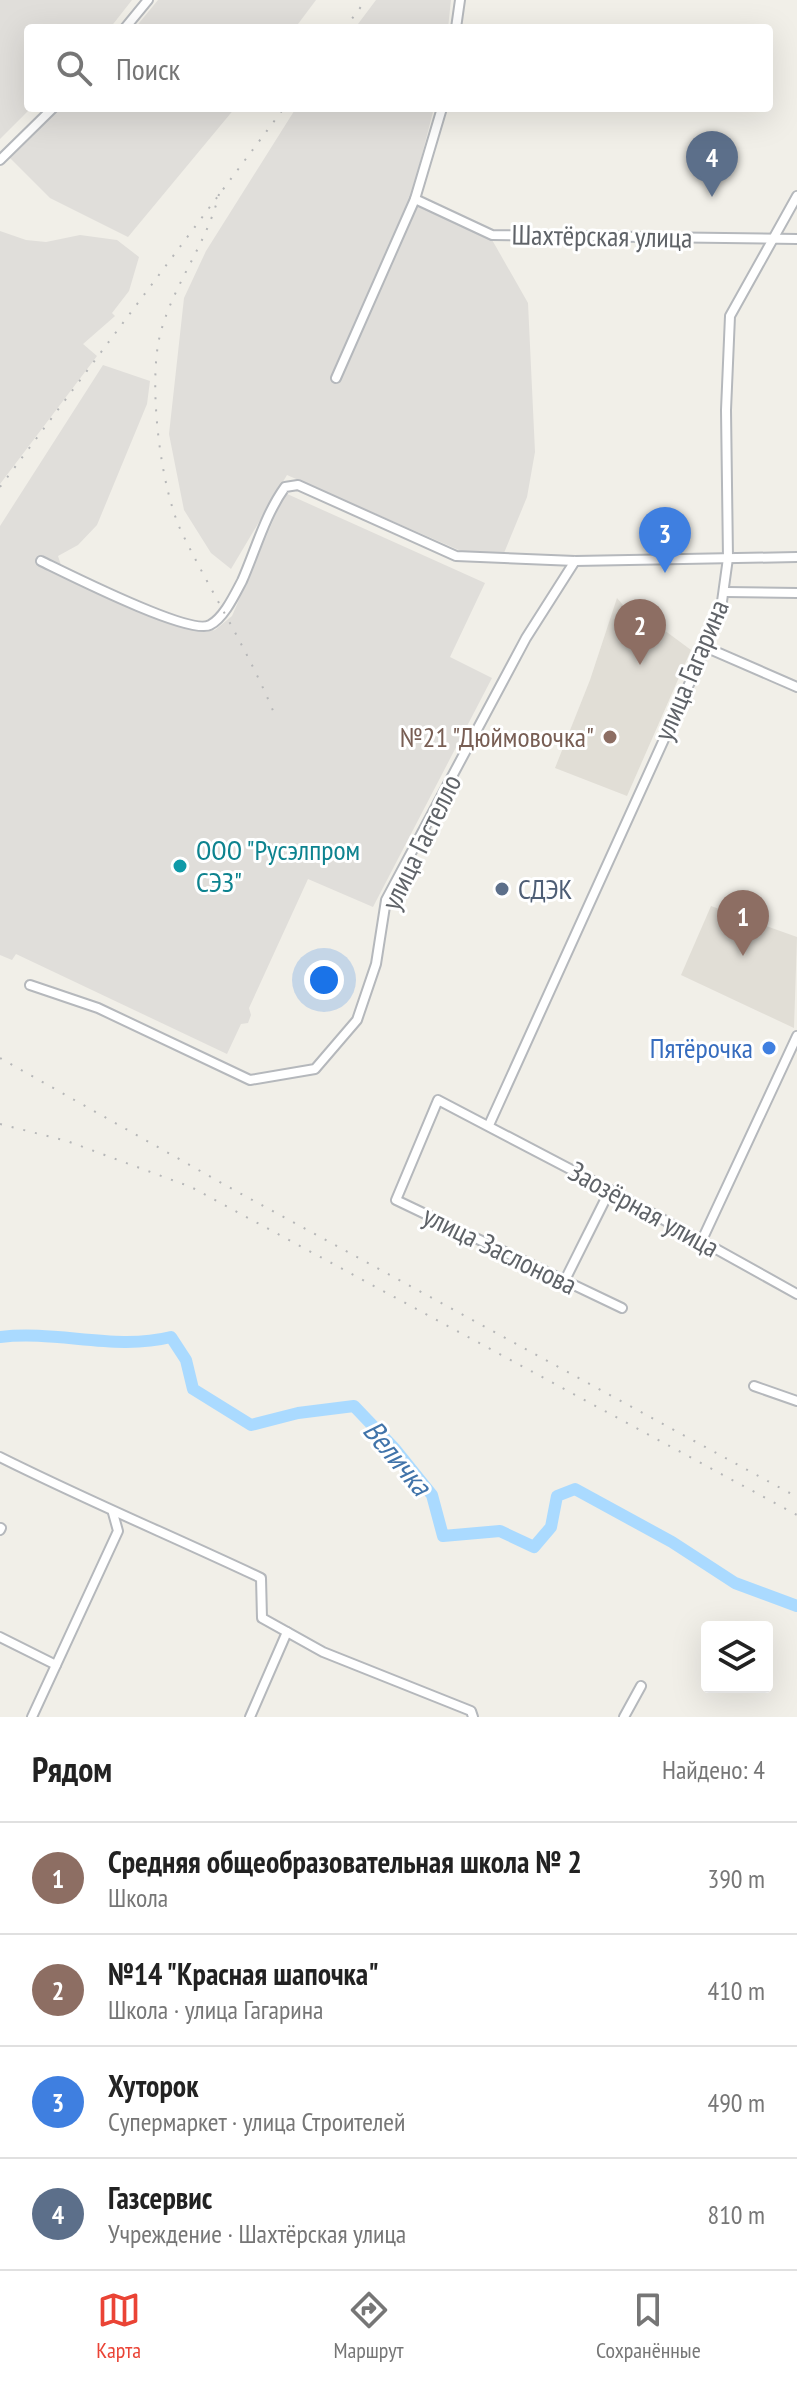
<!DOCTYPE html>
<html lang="ru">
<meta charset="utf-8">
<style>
body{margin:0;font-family:"PT Sans Narrow",sans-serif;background:#f2f2f2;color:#222}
.controls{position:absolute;right:24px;bottom:24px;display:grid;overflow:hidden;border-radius:8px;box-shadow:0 8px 32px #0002}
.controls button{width:72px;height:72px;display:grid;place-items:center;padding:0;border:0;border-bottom:2px solid #e0e0e0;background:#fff;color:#222;font:40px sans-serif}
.you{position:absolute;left:324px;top:980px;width:28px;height:28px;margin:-20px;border:6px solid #fff;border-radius:50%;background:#1a73e8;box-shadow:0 0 0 12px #1a73e833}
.badge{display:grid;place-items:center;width:52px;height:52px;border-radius:50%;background:#ea4335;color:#fff;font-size:26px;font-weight:700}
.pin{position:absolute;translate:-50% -66px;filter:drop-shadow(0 2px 4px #0008)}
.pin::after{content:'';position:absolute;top:42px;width:28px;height:24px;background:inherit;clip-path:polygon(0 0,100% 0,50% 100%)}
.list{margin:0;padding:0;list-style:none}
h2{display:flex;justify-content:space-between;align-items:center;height:104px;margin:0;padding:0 32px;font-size:34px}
h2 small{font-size:26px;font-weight:400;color:#767676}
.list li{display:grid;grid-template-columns:52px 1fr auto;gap:24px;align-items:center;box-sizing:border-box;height:112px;padding:0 32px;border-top:2px solid #e0e0e0}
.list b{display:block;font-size:30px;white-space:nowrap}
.list p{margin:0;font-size:26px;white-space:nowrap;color:#767676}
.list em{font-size:26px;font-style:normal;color:#767676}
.icon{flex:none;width:44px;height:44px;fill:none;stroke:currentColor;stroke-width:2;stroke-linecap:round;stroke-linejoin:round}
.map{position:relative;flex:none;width:797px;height:1717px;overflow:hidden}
.search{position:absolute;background:#fff;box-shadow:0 8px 32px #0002;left:24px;right:24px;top:24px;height:88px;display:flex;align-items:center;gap:20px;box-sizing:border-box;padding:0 28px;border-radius:8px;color:#767676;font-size:30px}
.sheet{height:552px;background:#fff}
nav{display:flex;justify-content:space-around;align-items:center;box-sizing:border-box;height:112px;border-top:2px solid #e0e0e0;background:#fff;font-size:22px;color:#767676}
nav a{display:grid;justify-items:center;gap:4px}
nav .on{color:#ea4335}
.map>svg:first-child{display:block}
.industrial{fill:#e0deda}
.education{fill:#e1ded6}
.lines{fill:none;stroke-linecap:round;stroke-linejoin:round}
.river{stroke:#aadaff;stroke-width:12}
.minor-casing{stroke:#b5b8bc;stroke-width:12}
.minor{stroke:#fff;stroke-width:8}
.rail{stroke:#b6b7b8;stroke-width:2;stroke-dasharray:2 10;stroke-linecap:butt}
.education-dot{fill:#8d6e63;stroke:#fff;stroke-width:3}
.culture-dot{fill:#0f9aa8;stroke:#fff;stroke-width:3}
.service-dot{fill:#5c6f8a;stroke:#fff;stroke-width:3}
.shop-dot{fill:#3f7fe0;stroke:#fff;stroke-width:3}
.labels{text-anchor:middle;stroke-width:6;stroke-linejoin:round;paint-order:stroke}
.street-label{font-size:28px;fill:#5f6368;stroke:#fff}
.education-label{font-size:28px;fill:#785e54;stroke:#fff;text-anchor:end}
.culture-label{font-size:28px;fill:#0d838f;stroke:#fff;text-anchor:start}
.service-label{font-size:28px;fill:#4e5e75;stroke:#fff;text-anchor:start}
.shop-label{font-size:28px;fill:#366cbe;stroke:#fff;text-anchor:end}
.water-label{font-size:30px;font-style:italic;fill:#4174aa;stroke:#fff}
</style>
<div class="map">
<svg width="797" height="1717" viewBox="0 0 797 1717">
<rect width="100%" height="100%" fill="#f1efe8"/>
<g class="industrial">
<path d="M0 0H132L110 28H28V108H31L0 139Z"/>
<path d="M158 0H316L295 28H135Z"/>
<path d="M376 0H451L448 28H355Z"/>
<path d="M61 108H235L128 237 50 198 9 157Z"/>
<path d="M296 108H434L410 201 491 238 528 303 535 452 527 497 504 553 461 551 287 475 231 569 211 553 184 510 169 434 184 298 206 251Z"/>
<path d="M0 231 26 240 46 242 80 235 117 240 139 257 129 291 112 313 115 316 83 344 97 356 0 484Z"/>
<path d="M103 365 150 381 147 404 97 525 78 545 58 556 65 577 140 612 186 627 206 632 215 630 232 616 285 493 485 583 450 657 492 678 373 907 308 879 249 1008 251 1015 248 1023 241 1024 227 1054 16 954 12 960 0 955V526Z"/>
</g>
<g class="education">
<path d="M617 598 628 611 664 630 691 650 627 796 555 768 590 680Z"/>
<path d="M711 906 797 937 794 1028 681 975Z"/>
</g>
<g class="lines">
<path class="river" d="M0 1337C57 1330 115 1351 171 1337L186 1360 193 1389 251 1425 298 1413 354 1406 395 1449 432 1495 443 1536 500 1531 534 1547 551 1527 557 1496 575 1489 672 1542 735 1583 797 1606"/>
<defs>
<g id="minor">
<path d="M125 28 148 0"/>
<path d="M456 28 460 0"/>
<path d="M0 160 53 108"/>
<path d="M415 199 492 235 797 239"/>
<path d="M336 378 415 199 442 108"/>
<path d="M41 561C66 573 190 636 210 625 224 618 235 594 242 581 256 549 265 515 285 487L298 485 456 556 575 561 797 557"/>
<path d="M726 592 797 593"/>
<path d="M705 647 797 687"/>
<path d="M30 985 98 1008 250 1080 315 1069 357 1020 376 964 386 900 526 638 575 561"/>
<path d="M489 1125 720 616 728 558 726 410 730 316 797 196"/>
<path d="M702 1240 797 1036"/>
<path d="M564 1282 610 1190"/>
<path d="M622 1308 396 1200 438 1100 610 1190 797 1294"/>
<path d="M754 1386 797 1401"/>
<path d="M0 1457C86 1500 174 1537 261 1578L262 1618 323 1652 471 1711 473 1717"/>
<path d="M0 1530 1 1528"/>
<path d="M0 1637 56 1665"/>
<path d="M32 1717 118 1531 113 1513"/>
<path d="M250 1717 287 1632"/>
<path d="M624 1717 641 1686"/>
</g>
</defs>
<use href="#minor" class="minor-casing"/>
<use href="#minor" class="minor"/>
<g class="rail">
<path d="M345 28 366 0"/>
<path d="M219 194C207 244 173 284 160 335 148 383 160 488 182 533 212 594 248 650 274 713"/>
<path d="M0 487 284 108"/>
<path d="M0 1058 234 1190 797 1497"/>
<path d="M0 1124 67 1141 191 1187 797 1515"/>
</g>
</g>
<circle class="education-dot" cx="610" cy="737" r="8"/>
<circle class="culture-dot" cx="180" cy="866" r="8"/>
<circle class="service-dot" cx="502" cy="889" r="8"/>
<circle class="shop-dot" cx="769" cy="1048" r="8"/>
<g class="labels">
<g class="street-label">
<text transform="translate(602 236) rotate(1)" y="10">Шахтёрская улица</text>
<text transform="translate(691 670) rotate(-67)" y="10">улица Гагарина</text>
<text transform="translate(421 842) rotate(-64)" y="10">улица Гастелло</text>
<text transform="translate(644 1209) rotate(29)" y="10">Заозёрная улица</text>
<text transform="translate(500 1250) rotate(26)" y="10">улица Заслонова</text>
</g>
<g class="education-label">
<text x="594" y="747">№21 "Дюймовочка"</text>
</g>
<g class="culture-label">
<text x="196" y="860">ООО "Русэлпром<tspan x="196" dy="32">СЭЗ"</tspan></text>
</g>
<g class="service-label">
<text x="518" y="899">СДЭК</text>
</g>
<g class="shop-label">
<text x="753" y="1058">Пятёрочка</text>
</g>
<g class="water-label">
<text transform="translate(397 1458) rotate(50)" y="10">Величка</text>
</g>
</g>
</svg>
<div class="controls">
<button><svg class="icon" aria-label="layers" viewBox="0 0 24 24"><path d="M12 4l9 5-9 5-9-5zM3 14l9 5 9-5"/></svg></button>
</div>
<div class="you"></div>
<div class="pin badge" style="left:743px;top:956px;background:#8d6e63">1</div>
<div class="pin badge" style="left:640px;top:665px;background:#8d6e63">2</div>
<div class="pin badge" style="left:665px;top:573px;background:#3f7fe0">3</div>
<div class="pin badge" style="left:712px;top:197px;background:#5c6f8a">4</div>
<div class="search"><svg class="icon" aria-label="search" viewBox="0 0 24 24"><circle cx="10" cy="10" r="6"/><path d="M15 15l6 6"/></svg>Поиск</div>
</div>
<section class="sheet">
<h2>Рядом<small>Найдено: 4</small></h2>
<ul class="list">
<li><span class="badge" style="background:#8d6e63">1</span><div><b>Средняя общеобразовательная школа № 2</b><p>Школа</p></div><em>390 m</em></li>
<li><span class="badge" style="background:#8d6e63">2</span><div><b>№14 &quot;Красная шапочка&quot;</b><p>Школа · улица Гагарина</p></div><em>410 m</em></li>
<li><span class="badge" style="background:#3f7fe0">3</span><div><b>Хуторок</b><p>Супермаркет · улица Строителей</p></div><em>490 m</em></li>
<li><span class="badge" style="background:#5c6f8a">4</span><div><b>Газсервис</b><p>Учреждение · Шахтёрская улица</p></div><em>810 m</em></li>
</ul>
</section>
<nav>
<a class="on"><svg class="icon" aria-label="map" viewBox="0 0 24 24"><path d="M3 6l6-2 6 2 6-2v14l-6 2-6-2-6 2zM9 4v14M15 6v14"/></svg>Карта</a>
<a><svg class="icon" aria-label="directions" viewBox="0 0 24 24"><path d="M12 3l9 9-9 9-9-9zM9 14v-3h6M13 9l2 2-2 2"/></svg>Маршрут</a>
<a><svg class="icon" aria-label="saved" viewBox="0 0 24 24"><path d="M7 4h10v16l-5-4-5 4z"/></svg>Сохранённые</a>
</nav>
